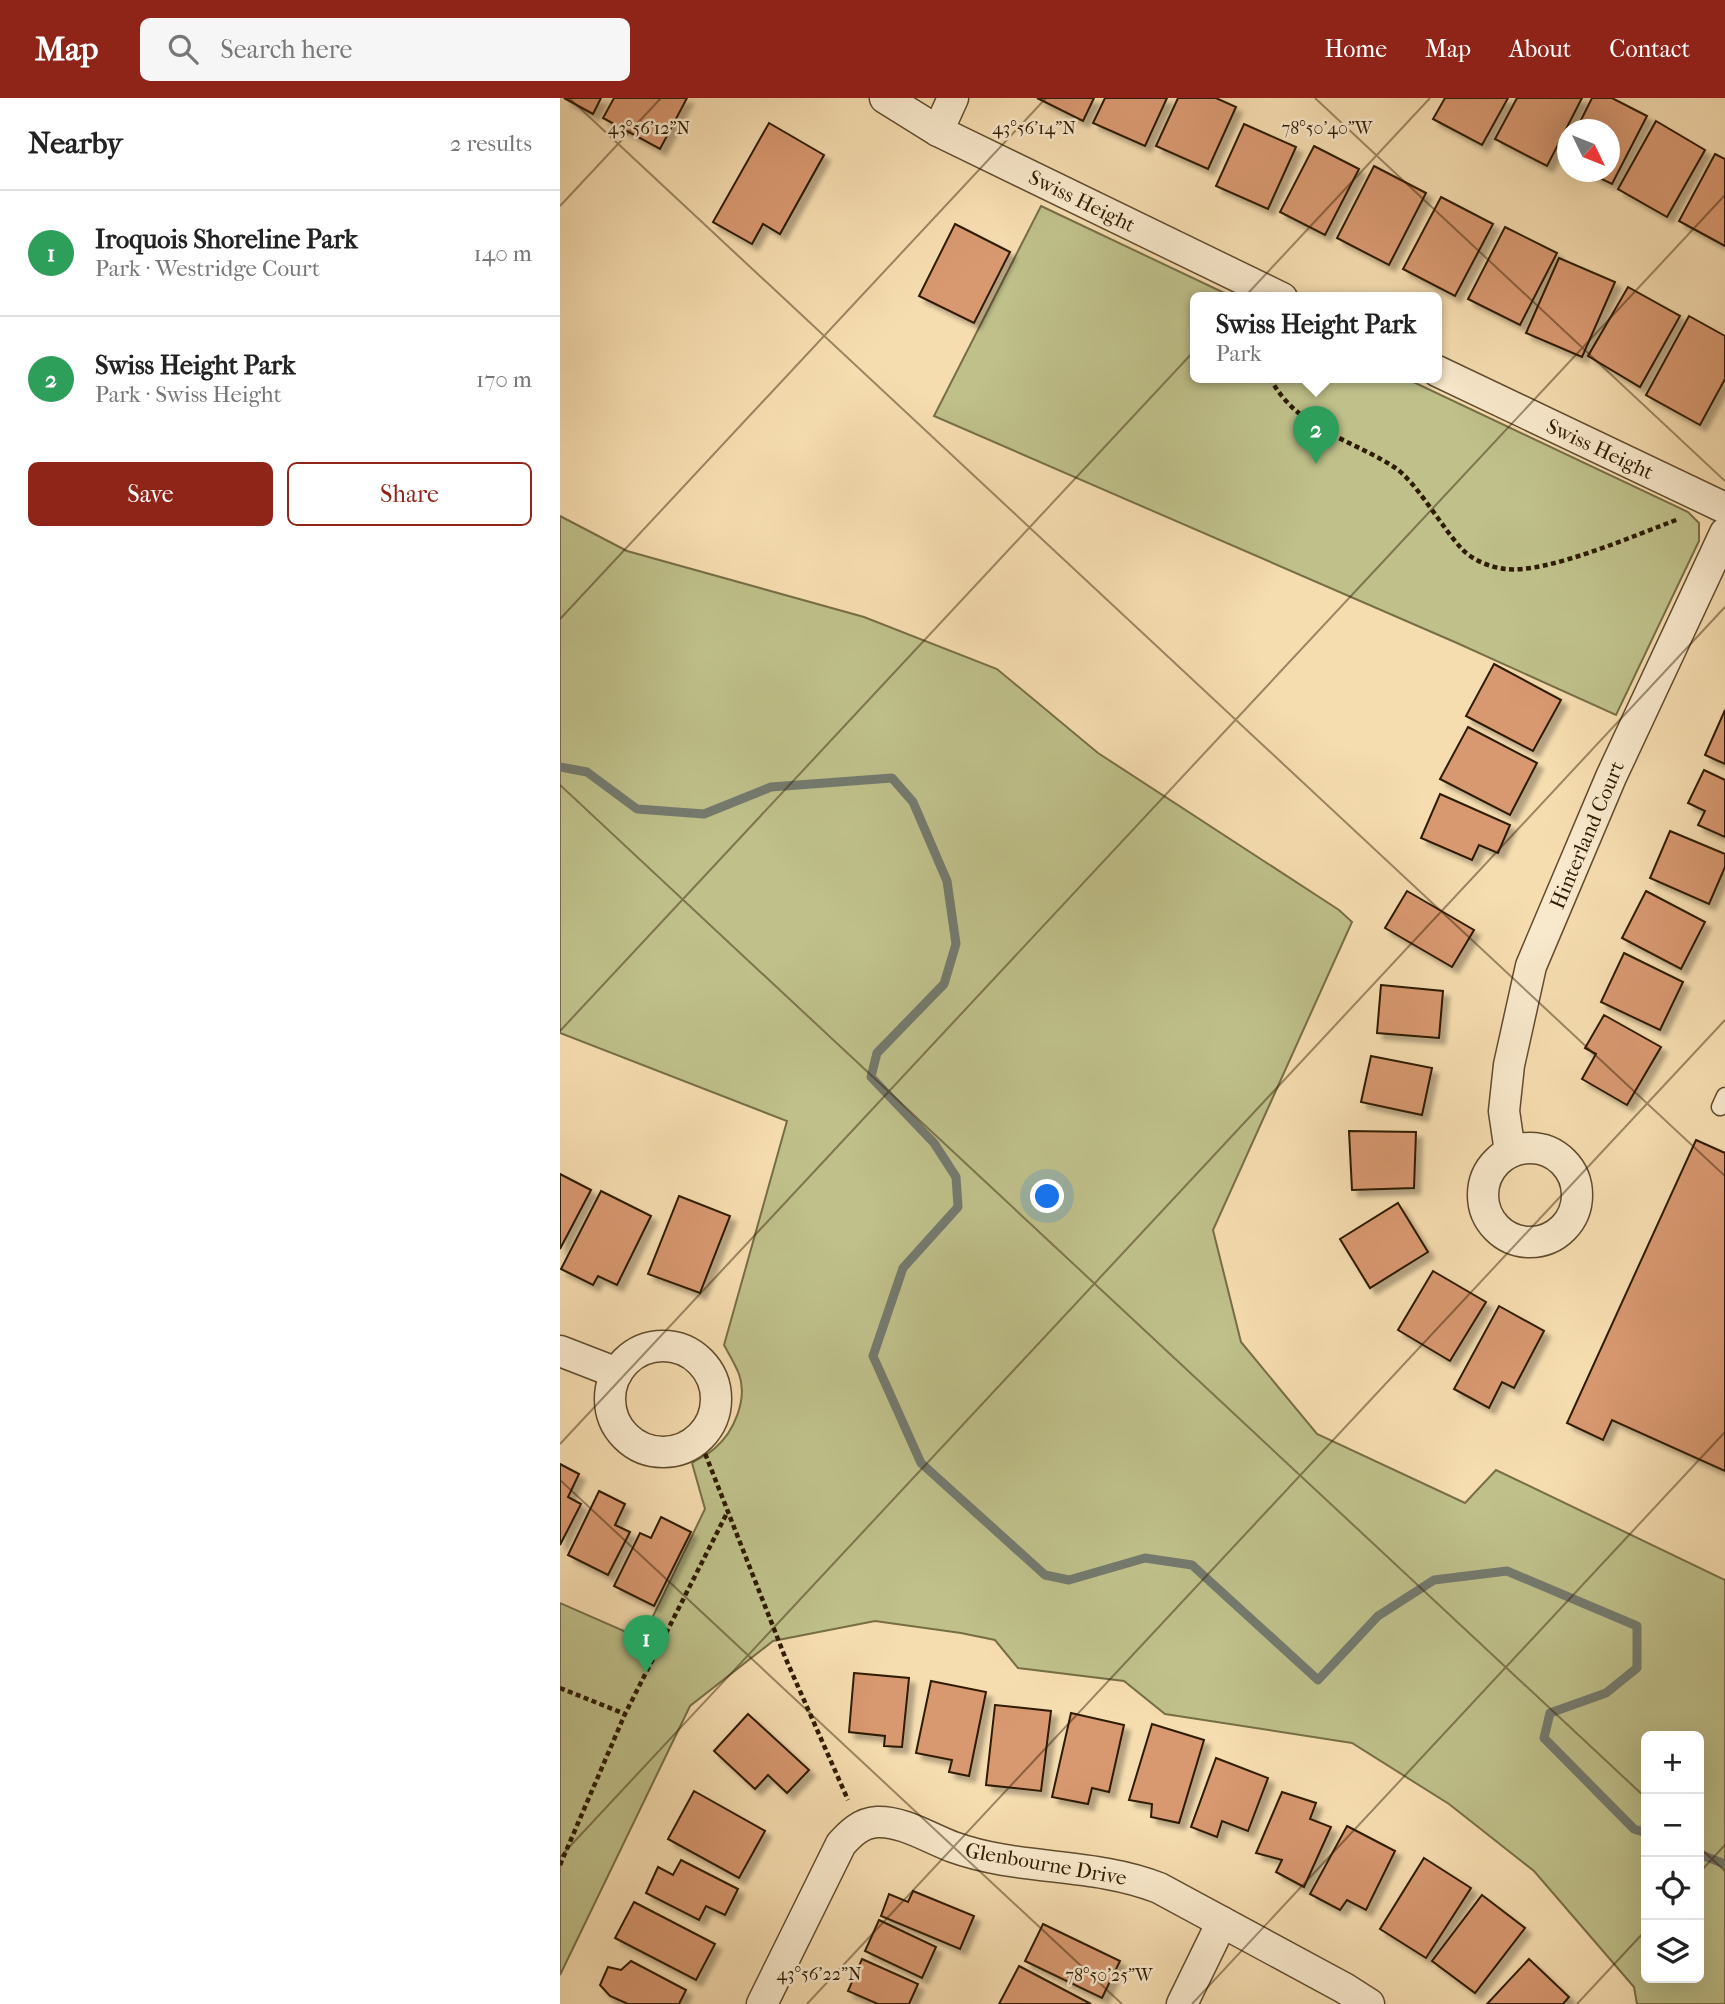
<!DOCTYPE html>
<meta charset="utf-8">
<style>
body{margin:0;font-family:"IM FELL French Canon",serif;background:#f6f6f6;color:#222}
.controls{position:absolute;right:21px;bottom:21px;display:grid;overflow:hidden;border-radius:10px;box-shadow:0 7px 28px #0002}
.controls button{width:63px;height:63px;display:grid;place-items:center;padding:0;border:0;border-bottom:2px solid #e0e0e0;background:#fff;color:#222;font:35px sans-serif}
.compass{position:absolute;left:997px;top:21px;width:63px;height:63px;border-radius:50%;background:#fff;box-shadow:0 7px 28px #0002;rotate:133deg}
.you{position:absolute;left:488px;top:1099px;width:24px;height:24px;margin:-18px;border:5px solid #fff;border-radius:50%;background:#1a73e8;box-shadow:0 0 0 10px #1a73e833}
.badge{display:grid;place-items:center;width:46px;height:46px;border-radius:50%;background:#8f2418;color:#fff;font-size:23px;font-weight:700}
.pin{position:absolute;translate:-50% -58px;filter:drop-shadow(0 2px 4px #0008)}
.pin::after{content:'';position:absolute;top:37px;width:24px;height:21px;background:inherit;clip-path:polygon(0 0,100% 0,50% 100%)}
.popup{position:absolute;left:630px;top:194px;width:252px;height:91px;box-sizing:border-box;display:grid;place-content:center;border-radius:10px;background:#fff;filter:drop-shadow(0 2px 5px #0005);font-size:23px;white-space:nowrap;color:#767676}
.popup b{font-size:26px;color:#222}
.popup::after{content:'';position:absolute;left:50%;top:100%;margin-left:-14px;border:14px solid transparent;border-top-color:#fff}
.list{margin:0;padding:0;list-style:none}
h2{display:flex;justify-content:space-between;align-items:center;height:91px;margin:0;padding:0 28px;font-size:30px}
h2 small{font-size:23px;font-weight:400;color:#767676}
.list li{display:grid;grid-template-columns:46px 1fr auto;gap:21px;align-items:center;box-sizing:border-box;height:126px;padding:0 28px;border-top:2px solid #e0e0e0}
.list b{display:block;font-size:26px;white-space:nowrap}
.list p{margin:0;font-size:23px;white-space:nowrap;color:#767676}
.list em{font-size:23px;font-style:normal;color:#767676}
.actions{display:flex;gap:14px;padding:21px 28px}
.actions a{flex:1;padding:16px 0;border:2px solid #8f2418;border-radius:10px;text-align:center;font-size:24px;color:#8f2418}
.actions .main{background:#8f2418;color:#fff}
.icon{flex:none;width:38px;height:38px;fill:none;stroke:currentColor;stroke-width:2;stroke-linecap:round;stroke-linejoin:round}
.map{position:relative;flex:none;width:1165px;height:1906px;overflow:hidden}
header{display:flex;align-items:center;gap:42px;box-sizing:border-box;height:98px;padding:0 35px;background:#8f2418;color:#fff}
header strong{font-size:33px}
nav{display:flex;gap:38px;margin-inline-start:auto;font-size:24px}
.search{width:490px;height:63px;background:#f6f6f6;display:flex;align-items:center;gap:18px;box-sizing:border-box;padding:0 24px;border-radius:10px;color:#767676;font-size:26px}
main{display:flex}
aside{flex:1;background:#fff}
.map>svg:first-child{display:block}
.green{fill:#bfc08a;stroke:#776e46;stroke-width:2;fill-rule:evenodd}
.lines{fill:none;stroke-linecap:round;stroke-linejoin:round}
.stream{stroke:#747a6e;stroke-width:9}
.building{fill:#d8986f;stroke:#2f1b01;stroke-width:2;filter:url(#shadow)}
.service-casing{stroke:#614c2d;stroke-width:19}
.minor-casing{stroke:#614c2d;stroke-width:33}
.path{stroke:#2f1b01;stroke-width:4.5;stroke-dasharray:5 3.5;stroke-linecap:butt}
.service{stroke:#f9e9cc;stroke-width:16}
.minor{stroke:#f9e9cc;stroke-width:30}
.ticks{fill:none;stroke:#2f1b01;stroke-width:2;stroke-opacity:0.45}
.labels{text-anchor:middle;stroke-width:5;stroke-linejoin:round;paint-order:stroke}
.street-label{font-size:21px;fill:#2f1b01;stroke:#f9e9cc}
.ticks-label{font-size:18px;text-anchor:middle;fill:#2f1b01;stroke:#f9e9cc;stroke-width:5;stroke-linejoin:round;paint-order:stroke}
</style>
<header>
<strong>Map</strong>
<div class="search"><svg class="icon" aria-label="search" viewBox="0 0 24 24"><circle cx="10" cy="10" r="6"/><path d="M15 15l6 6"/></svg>Search here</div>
<nav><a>Home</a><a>Map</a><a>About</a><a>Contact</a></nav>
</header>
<main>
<aside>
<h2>Nearby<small>2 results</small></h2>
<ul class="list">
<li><span class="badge" style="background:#2e9e5b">1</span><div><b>Iroquois Shoreline Park</b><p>Park · Westridge Court</p></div><em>140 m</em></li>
<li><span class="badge" style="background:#2e9e5b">2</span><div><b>Swiss Height Park</b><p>Park · Swiss Height</p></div><em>170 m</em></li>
</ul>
<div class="actions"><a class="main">Save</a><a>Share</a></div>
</aside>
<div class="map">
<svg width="1165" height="1906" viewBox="0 0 1165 1906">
<defs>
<filter id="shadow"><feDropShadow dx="6" dy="6" stdDeviation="2" flood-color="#0004"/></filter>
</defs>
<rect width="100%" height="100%" fill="#f6ddb0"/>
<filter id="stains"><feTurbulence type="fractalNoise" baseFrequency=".00286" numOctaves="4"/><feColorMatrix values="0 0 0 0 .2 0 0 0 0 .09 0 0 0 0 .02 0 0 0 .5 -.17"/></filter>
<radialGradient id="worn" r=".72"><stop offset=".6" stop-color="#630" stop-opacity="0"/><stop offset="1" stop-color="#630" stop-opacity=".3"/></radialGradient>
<g class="green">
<path d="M481 108 675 200H635V280H845L1128 414 1139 425V443L1056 617 897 545 374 318Z"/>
<path d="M0 418 67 453 304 519 437 571 538 655 779 812 792 824 653 1132 681 1244 757 1336 905 1405 936 1372 1165 1482V1906H1077L1074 1889 974 1773 889 1706 792 1645 605 1616 564 1583 458 1570 435 1542 401 1535 315 1523 213 1543 130 1608 0 1877V1505L82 1541 145 1411 132 1365C140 1360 149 1356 155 1350 174 1334 188 1301 179 1276 175 1266 169 1256 164 1247L227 1023 0 935ZM1139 1638V1880H1086V1638Z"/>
</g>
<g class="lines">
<g class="stream">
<path d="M0 669 27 674 77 711 144 716 211 689 332 680 353 704 387 783 396 846 384 886 317 955 311 979 374 1045 396 1079 398 1109 343 1170 313 1258 361 1365 485 1477 509 1482 585 1460 632 1467 758 1582 818 1518 874 1482 947 1473 1077 1528V1570L1046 1595 990 1615 984 1640 1074 1731 1086 1735"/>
<path d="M1139 1756 1165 1766"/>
</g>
</g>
<g class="building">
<path d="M4 0H41L33 16Z"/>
<path d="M54 0H127L100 51 43 20Z"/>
<path d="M477 0H534L523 23Z"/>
<path d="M545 0H607L585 48 533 25Z"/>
<path d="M618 0H656L676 9 648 71 596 48Z"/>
<path d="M885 0H948L922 47 873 21Z"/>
<path d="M957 0H1022L987 68 935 41Z"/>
<path d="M1032 0H1052L1087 18 1052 86 1027 74H1050V32H1016Z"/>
<path d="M1096 23 1145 52 1107 119 1058 91Z"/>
<path d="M209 25 264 57 220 136 203 126 192 146 153 124Z"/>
<path d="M684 26 736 49 708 111 656 88Z"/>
<path d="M754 48 799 71 765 137 720 114Z"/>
<path d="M1155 56 1165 61V148L1119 123Z"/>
<path d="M814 68 866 95 829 167 777 140Z"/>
<path d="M881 99 933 126 895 198 843 171Z"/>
<path d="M395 126 450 154 414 225 359 198Z"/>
<path d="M945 129 997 155 960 227 908 201Z"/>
<path d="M999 160 1055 184 1022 259 966 235Z"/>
<path d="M1068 189 1120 218 1080 289 1028 258Z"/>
<path d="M1129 218 1165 238V281L1140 327 1086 297Z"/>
<path d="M934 566 1001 602 973 653 906 618Z"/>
<path d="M1165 612V666L1145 657Z"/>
<path d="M908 629 977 665 950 717 880 681Z"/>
<path d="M1144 672 1165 682V739L1138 727 1145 713 1128 705Z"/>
<path d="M880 696 950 727 938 755 919 747 912 762 861 740Z"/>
<path d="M1110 733 1165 756V769L1149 806 1090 780Z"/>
<path d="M847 793 914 832 892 869 825 830Z"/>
<path d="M1086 793 1145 824 1121 871 1062 840Z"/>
<path d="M1064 855 1123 884 1100 932 1041 904Z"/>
<path d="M821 887 883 893 879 940 817 935Z"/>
<path d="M1044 917 1101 949 1067 1007 1022 981 1036 956 1025 950Z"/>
<path d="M811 958 872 970 862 1017 801 1004Z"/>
<path d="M789 1033 856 1034 854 1090 792 1092Z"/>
<path d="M1136 1042 1165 1055V1373L1052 1322 1043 1342 1007 1325Z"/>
<path d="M0 1076 31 1092 0 1151Z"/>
<path d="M41 1093 91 1118 57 1187 38 1178 33 1187 1 1171Z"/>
<path d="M119 1098 170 1118 140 1195 88 1176Z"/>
<path d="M838 1105 868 1154 810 1190 780 1141Z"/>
<path d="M873 1173 926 1204 890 1263 838 1232Z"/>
<path d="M939 1208 984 1233 954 1290 942 1284 929 1310 894 1291Z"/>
<path d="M0 1366 19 1376 8 1399 21 1406 0 1447Z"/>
<path d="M39 1393 65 1406 55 1427 70 1434 48 1477 8 1457Z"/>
<path d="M101 1419 131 1434 94 1508 54 1488 80 1435 91 1440Z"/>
<path d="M294 1575 349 1580 342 1649 324 1648 325 1638 289 1634Z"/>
<path d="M371 1583 426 1594 409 1678 389 1674 392 1662 356 1655Z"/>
<path d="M435 1607 491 1613 481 1693 426 1687Z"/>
<path d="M511 1615 564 1627 549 1694 532 1690 528 1706 492 1699Z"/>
<path d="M188 1616 249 1672 227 1695 208 1677 195 1691 154 1653Z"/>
<path d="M592 1626 644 1642 619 1725 591 1719 592 1706 569 1702Z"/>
<path d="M656 1660 708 1680 688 1733 662 1723 657 1739 631 1729Z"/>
<path d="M134 1693 205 1733 179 1780 108 1741Z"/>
<path d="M722 1694 756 1705 750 1721 771 1729 744 1789 716 1774 722 1762 696 1755Z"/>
<path d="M787 1728 835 1753 806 1812 787 1802 780 1812 750 1796Z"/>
<path d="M864 1760 911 1790 866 1860 820 1831Z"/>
<path d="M121 1762 178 1791 165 1817 146 1808 139 1822 86 1795 98 1769 113 1777Z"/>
<path d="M353 1793 414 1818 400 1851 321 1818 329 1796 348 1804Z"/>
<path d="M922 1797 965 1830 915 1895 872 1863Z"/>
<path d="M74 1804 155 1846 136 1882 55 1840Z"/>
<path d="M319 1822 376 1849 362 1880 305 1853Z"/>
<path d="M483 1826 560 1863 542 1900 465 1863Z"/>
<path d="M302 1861 358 1886 349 1906H318L288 1893Z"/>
<path d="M969 1861 1009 1899 1003 1906H927Z"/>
<path d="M71 1863 126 1892 119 1906H68L50 1898 40 1887 48 1869 61 1872Z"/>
<path d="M459 1868 531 1906H439Z"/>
</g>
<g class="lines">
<defs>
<path id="service" d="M1160 1009 1165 998"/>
<g id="minor">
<path d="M325 0 378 33 722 200"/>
<path d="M378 33 393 0"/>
<path d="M877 273 1165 410"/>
<circle cx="970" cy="1097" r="47"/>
<path d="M950 1054 944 1013 949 967 971 868 1051 679 1165 435"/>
<circle cx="103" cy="1301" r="53"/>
<path d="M0 1253 57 1275"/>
<path d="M202 1906 281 1746C291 1735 301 1725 317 1724 343 1723 369 1740 393 1749 459 1773 533 1764 599 1790L784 1890 809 1906"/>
<path d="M622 1906 662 1824"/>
</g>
</defs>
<use href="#service" class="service-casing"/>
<use href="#minor" class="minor-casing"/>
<g class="path">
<path d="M710 280C737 331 789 340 834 369 856 383 882 430 902 451 912 462 930 469 945 471 988 476 1077 436 1119 421"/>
<path d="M139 1340 225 1559 288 1702"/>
<path d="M0 1590 65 1616"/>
<path d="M0 1767 65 1616 168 1413"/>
</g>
<use href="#service" class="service"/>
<use href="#minor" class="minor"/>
</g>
<path class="ticks" d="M9 0 1165 1078M755 0 1165 383M0 108 101 0M0 521 486 0M0 687 1086 1700M0 933 870 0M0 1346 1165 97M0 1382 562 1906M1139 1749 1165 1773M0 1759 1165 509M1139 1775 1165 1747M247 1906 1165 922M632 1906 1165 1334M1017 1906 1086 1832"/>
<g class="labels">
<g class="street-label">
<text transform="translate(522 103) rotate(26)" y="7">Swiss Height</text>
<text transform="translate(1040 351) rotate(25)" y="7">Swiss Height</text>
<text transform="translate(1027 737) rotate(-67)" y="7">Hinterland Court</text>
<text transform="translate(486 1766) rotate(10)" y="7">Glenbourne Drive</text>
</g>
</g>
<g class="ticks-label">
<text x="767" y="36">78°50'40"W</text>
<text x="89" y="36">43°56'12"N</text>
<text x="474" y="36">43°56'14"N</text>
<text x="259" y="1882">43°56'22"N</text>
<text x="549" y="1883">78°50'25"W</text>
</g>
<rect width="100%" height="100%" filter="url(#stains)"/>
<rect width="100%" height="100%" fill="url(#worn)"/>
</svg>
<div class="controls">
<button>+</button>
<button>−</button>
<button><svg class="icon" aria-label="locate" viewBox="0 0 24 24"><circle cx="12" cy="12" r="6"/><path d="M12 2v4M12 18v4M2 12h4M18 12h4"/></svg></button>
<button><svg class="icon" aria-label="layers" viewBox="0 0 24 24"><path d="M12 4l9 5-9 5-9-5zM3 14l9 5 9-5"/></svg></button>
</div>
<svg class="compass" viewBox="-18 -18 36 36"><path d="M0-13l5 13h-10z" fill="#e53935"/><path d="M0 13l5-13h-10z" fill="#767676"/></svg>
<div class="you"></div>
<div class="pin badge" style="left:86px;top:1575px;background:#2e9e5b">1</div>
<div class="pin badge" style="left:756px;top:366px;background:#2e9e5b">2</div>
<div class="popup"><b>Swiss Height Park</b>Park</div>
</div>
</main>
